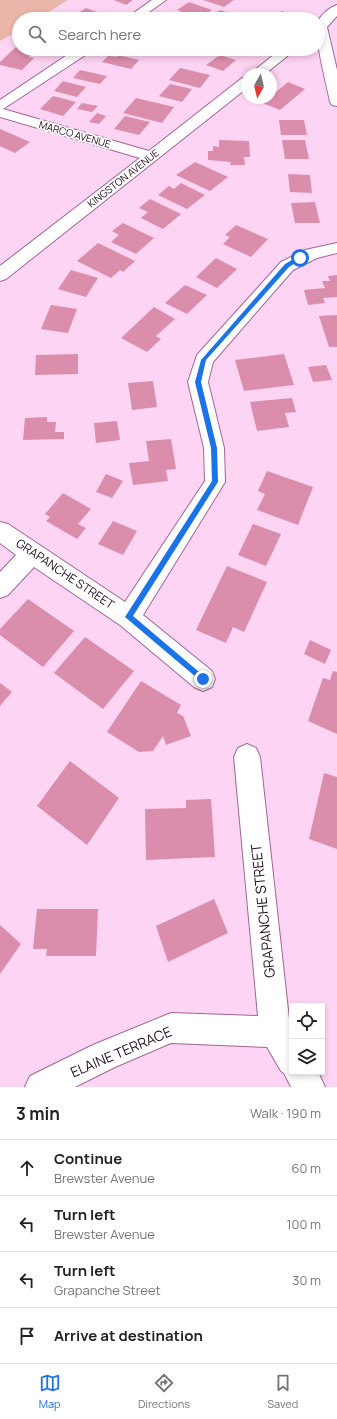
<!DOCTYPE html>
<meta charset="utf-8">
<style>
body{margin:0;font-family:Manrope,sans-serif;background:#f2f2f2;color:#222}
.controls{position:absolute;right:12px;bottom:12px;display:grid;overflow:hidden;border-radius:0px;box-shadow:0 2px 6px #0003}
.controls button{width:36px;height:36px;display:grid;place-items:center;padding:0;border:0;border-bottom:1px solid #e0e0e0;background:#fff;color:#222;font:20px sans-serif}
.compass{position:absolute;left:241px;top:68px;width:36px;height:36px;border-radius:50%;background:#fff;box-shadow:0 2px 6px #0003;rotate:188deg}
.stop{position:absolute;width:12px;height:12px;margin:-9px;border:3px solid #1a73e8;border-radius:50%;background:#fff}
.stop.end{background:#1a73e8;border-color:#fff;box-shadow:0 1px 4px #0008}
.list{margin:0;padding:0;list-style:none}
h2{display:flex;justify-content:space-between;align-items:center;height:52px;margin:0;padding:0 16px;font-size:17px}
h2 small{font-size:13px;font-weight:400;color:#767676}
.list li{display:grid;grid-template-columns:26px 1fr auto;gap:12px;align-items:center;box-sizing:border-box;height:56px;padding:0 16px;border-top:1px solid #e0e0e0}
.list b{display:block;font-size:15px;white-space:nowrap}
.list p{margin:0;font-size:13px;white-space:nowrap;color:#767676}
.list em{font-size:13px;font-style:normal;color:#767676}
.icon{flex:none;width:22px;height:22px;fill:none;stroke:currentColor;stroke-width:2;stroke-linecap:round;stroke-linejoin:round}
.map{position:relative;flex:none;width:337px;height:1087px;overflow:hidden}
.search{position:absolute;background:#fff;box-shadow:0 2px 6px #0003;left:12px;right:12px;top:12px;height:44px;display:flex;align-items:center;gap:10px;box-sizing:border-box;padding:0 14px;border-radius:22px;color:#767676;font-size:15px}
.sheet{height:276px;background:#fff}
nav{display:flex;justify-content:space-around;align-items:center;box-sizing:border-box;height:56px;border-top:1px solid #e0e0e0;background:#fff;font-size:11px;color:#767676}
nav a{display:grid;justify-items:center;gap:2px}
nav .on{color:#1a73e8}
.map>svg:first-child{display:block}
.green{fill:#eab6aa}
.building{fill:#db8dac}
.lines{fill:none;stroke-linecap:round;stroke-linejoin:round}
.minor-casing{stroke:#a26596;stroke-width:2}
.tertiary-casing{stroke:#a26596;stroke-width:2}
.minor{fill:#fff;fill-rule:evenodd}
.tertiary{fill:#fff;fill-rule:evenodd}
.route{fill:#1a73e8}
.labels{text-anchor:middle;stroke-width:3.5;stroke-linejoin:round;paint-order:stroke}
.far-street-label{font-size:10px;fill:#230c1f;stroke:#fff}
.street-label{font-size:12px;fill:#230c1f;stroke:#fff}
.near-street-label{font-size:14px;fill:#230c1f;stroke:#fff}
</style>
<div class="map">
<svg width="337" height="1087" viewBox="0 0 337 1087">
<rect width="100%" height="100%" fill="#fdd4f3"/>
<path class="green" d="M0 0H68L37 19H19V30L0 41Z"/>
<g class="building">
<path d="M114 0H133L126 5Z"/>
<path d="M203 0H234L224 7Z"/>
<path d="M189 2 212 10 200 19H185L174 15 181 11 177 10Z"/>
<path d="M86 8 105 15 99 19H93L78 13Z"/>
<path d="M220 10 232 14 225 19 212 15Z"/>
<path d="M282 11 301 18 270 19Z"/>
<path d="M17 46 19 47V49L35 50 29 57 34 58 22 70 0 65V62Z"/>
<path d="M128 49H153L144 55Z"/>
<path d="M229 49H252L243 56 228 50Z"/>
<path d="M109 55 116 57 118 55 139 60 131 69 102 62Z"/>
<path d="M220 55 236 60 223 71 206 65Z"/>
<path d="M180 68 210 75 200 88 169 80Z"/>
<path d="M80 70 107 76 100 84 73 78Z"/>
<path d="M63 81 86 87 77 97 54 91Z"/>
<path d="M288 82 305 89 280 110 262 103 268 98H271V96Z"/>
<path d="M170 84 192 89 182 102 159 96Z"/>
<path d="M53 96 76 102 63 116 40 109Z"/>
<path d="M136 98 174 107 162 123 123 113Z"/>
<path d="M82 103 98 106 92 112 77 109Z"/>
<path d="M97 113 106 116 99 124 89 122Z"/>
<path d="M125 116 150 122 139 135 114 129Z"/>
<path d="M279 120H304L307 135H281Z"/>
<path d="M0 129 30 142 15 153 0 146Z"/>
<path d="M219 140 249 141 250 157H244L245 165H230L231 162 208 160V151H213V146L219 147Z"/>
<path d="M282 140H305L309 159H285Z"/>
<path d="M195 162 228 177 210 191 176 175Z"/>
<path d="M288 174 310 175 312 193 290 192Z"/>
<path d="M181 183 205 195 187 209 158 195 169 186 174 189Z"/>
<path d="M150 199 181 214 163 229 141 218 148 212 139 208Z"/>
<path d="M315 202 320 223H295L291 203Z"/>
<path d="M123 223 154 238 136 254 111 242 119 235 112 231Z"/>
<path d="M236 225 268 239 251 257 223 244 230 237 225 235Z"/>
<path d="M98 243 135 261 123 272 120 270 111 278 77 261Z"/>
<path d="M216 258 237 269 217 288 196 277Z"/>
<path d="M71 270 98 278 86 297 58 289Z"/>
<path d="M337 275V297L323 298 325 303 308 305 304 290 325 288 322 281H330L328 276Z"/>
<path d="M185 285 207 295 187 314 165 303Z"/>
<path d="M51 305 77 309 68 333 41 329Z"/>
<path d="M154 307 175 319 156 336 161 339 147 352 121 338Z"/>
<path d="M337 315V347H329L319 316Z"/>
<path d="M78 354V374L35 375 36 355Z"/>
<path d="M284 354 294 385 244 391 235 360Z"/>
<path d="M326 365 332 380 313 382 308 367Z"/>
<path d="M153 381 157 407 132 410 128 383Z"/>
<path d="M292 398 296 412 285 413 289 427 257 431 250 402Z"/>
<path d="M47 417V422H56L55 432H64V439L23 440 25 418Z"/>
<path d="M117 421 120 440 96 443 94 423Z"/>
<path d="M171 439 176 469 166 470 168 481 133 485 129 463 149 461 146 441Z"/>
<path d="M267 471 313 487 298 525 257 510 265 494 258 491Z"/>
<path d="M106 474 123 481 112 498 96 492Z"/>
<path d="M63 493 91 509 78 524 86 528 77 539 46 521 50 517 45 514Z"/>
<path d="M113 521 137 531 123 555 98 544Z"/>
<path d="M253 524 281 534 266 566 238 555Z"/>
<path d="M227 566 267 582 244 632 233 627 226 643 196 630Z"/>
<path d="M28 599 74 631 43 667 0 635V629Z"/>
<path d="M85 637 134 671 103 709 54 673Z"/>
<path d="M310 640 331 650 325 664 304 654Z"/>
<path d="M333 671 337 672V734L308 721 323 678 330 680Z"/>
<path d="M141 681 181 705 177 713 183 716 191 736 166 745 163 736 153 751 139 752 107 732Z"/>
<path d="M0 683 12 692 0 706Z"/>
<path d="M70 761 119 798 87 845 37 806Z"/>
<path d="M324 773 337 777V849L309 839Z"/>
<path d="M211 799 215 857 146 860 145 809 186 808V800Z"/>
<path d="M214 899 228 933 168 962 156 926Z"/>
<path d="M37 909H98L96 956H46L47 949H33Z"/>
<path d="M0 925 21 944 0 974Z"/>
</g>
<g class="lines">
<defs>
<g id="minor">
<path d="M152 0H166L139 19H125Z"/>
<path d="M76 49H92L90 52 3 109 149 151 242 78 247 77V88L6 279 0 281V266L140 158 0 117V100Z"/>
<path d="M281 49H296L265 74H250Z"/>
<path d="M337 243V253L317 258 293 270 213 362 208 382 224 448 225 482 143 615 212 671 215 679 212 687 203 691 194 687 120 625 34 567 8 595 0 598V572L16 555 0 543V522L8 524 125 602 205 481 204 448 188 382 197 355 281 262 305 250Z"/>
<path d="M247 744 256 748 260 757 290 1028 292 1031V1072H318L325 1087H291L284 1073 281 1071 267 1047 171 1043 115 1067 75 1087H25L30 1076 93 1045 171 1013 258 1016 234 757 238 748Z"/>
</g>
<path id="tertiary" d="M337 5V16L327 27 337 70V106L332 105 330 102C327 85 313 35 318 21 321 15 330 7 337 5Z"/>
</defs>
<use href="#minor" class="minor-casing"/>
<use href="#tertiary" class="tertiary-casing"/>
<use href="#minor" class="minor"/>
<use href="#tertiary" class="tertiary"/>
</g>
<path class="route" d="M299 256 303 258 289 267 206 360 201 382 217 448 218 482 133 616 205 677V682L203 683 125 617 212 481 211 448 195 382 201 360 285 264Z"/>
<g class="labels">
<g class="far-street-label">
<text transform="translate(75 134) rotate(16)" y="4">MARCO AVENUE</text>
<text transform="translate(123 178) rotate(-38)" y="4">KINGSTON AVENUE</text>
</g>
<g class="street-label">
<text transform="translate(65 574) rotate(34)" y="4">GRAPANCHE STREET</text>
</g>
<g class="near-street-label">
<text transform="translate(263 911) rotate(-96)" y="5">GRAPANCHE STREET</text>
<text transform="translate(121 1052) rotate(-23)" y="5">ELAINE TERRACE</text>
</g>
</g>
</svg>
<div class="controls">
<button><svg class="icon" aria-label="locate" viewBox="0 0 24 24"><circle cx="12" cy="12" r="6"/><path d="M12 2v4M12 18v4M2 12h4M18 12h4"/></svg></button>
<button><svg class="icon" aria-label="layers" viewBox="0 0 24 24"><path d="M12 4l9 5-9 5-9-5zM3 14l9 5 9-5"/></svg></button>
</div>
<svg class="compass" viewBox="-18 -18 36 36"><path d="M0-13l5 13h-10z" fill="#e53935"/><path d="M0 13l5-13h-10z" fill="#767676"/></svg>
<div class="stop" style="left:300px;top:258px"></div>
<div class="stop end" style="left:203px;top:679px"></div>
<div class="search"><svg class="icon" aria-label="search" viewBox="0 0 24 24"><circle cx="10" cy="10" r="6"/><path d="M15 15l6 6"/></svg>Search here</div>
</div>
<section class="sheet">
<h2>3 min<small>Walk · 190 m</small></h2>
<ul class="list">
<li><svg class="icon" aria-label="ahead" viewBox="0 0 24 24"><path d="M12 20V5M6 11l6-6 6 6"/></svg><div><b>Continue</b><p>Brewster Avenue</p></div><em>60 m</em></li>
<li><svg class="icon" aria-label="left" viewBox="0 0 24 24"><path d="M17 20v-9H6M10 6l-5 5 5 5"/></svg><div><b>Turn left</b><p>Brewster Avenue</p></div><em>100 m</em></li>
<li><svg class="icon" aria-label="left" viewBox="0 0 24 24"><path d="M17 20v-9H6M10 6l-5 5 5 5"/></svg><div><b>Turn left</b><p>Grapanche Street</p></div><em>30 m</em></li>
<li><svg class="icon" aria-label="arrive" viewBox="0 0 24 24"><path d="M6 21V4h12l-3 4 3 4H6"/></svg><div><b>Arrive at destination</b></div></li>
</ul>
</section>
<nav>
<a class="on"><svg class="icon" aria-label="map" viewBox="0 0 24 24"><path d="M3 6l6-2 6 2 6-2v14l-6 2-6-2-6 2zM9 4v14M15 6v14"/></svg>Map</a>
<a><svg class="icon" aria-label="directions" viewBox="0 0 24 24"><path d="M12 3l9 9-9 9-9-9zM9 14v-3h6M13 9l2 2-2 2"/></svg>Directions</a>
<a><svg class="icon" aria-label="saved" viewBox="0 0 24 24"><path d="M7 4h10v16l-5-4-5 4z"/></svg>Saved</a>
</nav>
